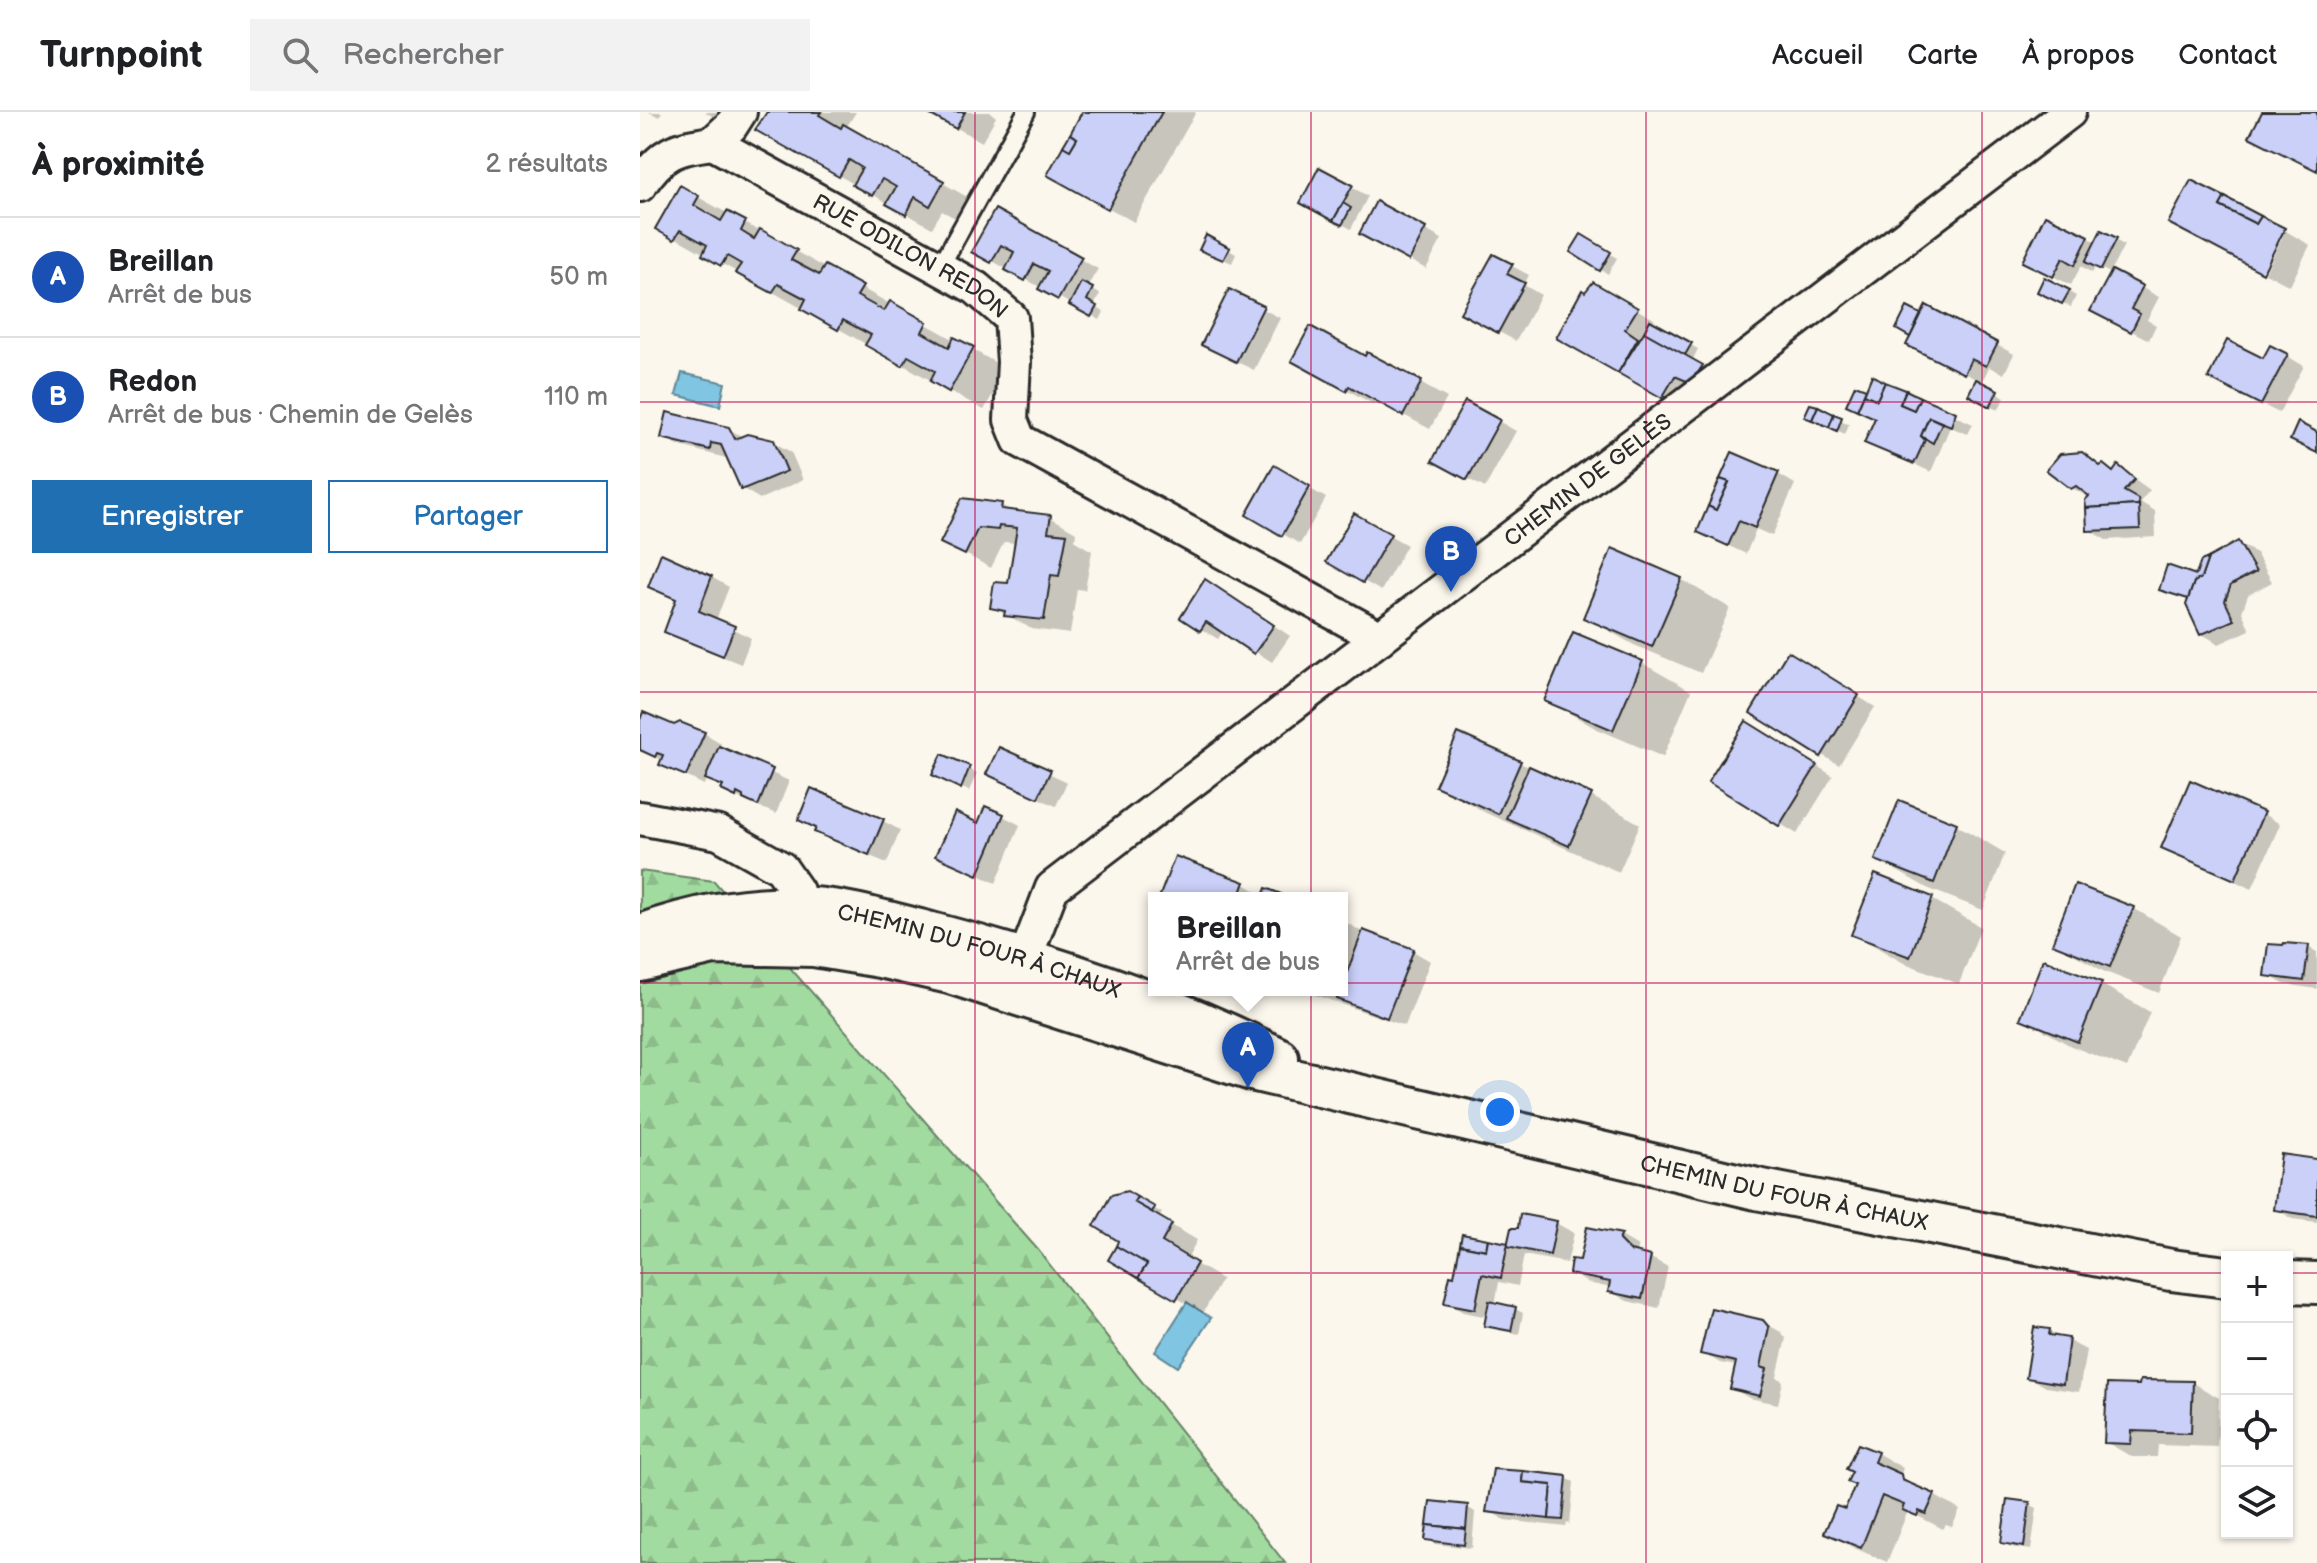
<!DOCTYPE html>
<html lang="fr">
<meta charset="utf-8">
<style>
body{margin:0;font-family:"Balsamiq Sans",sans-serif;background:#f2f2f2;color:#202124}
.controls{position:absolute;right:24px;bottom:24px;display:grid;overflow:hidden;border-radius:0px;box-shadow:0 2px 6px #0004}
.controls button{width:72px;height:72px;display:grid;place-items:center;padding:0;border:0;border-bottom:2px solid #e0e0e0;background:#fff;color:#202124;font:40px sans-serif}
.you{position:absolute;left:860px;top:1000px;width:28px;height:28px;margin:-20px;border:6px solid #fff;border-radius:50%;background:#1a73e8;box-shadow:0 0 0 12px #1a73e833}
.badge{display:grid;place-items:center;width:52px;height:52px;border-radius:50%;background:#1f6fb2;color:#fff;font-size:26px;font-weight:700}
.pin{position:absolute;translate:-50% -66px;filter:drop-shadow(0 2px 4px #0008)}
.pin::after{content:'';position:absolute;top:42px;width:28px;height:24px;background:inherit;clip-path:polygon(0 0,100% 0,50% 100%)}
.popup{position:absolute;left:508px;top:780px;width:200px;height:104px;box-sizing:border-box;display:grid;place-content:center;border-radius:0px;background:#fff;filter:drop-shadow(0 2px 6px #0005);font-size:26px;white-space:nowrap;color:#757577}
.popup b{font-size:30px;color:#202124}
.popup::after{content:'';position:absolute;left:50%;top:100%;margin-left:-16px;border:16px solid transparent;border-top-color:#fff}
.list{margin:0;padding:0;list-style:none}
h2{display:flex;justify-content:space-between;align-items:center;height:104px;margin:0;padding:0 32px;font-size:34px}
h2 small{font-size:26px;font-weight:400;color:#757577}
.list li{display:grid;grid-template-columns:52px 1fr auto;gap:24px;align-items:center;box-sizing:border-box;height:120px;padding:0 32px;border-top:2px solid #e0e0e0}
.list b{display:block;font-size:30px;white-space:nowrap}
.list p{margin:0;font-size:26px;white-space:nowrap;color:#757577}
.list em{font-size:26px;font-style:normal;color:#757577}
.actions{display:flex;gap:16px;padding:24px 32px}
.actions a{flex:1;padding:18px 0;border:2px solid #1f6fb2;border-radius:0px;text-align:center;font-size:28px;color:#1f6fb2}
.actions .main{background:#1f6fb2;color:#fff}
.icon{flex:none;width:44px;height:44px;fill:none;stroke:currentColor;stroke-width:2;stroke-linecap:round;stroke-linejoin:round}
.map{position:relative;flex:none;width:1677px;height:1451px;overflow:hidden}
header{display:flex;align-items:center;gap:48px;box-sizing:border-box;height:112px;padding:0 40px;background:#fff;border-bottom:2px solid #e0e0e0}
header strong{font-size:38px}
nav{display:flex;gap:44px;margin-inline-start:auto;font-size:28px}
.search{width:560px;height:72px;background:#f2f2f2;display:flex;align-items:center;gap:20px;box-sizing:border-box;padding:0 28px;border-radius:0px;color:#757577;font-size:30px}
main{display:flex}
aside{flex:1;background:#fff}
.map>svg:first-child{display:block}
.forest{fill:url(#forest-firs);stroke:#668366;stroke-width:2}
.water{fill:#80c5e1;stroke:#5e8798;stroke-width:2}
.shadow{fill:#0003}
.building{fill:#cad0f8;stroke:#2b2b2b;stroke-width:2}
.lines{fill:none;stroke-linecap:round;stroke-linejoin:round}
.service-casing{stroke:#2b2b2b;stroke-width:22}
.minor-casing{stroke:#2b2b2b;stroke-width:38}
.tertiary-casing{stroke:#2b2b2b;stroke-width:46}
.service{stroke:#fbf7ec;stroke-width:16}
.minor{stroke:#fbf7ec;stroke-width:32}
.tertiary{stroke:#fbf7ec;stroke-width:40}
.grid{fill:none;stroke:#c2185b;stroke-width:2;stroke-opacity:0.55}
.labels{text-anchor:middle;stroke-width:6;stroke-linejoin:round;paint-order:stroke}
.street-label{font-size:22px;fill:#2b2b2b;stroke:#fbf7ec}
</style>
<header>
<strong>Turnpoint</strong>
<div class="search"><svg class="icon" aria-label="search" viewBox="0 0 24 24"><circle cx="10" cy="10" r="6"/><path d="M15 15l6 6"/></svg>Rechercher</div>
<nav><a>Accueil</a><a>Carte</a><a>À propos</a><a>Contact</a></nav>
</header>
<main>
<aside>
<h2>À proximité<small>2 résultats</small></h2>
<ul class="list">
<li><span class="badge" style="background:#1a4fb4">A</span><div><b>Breillan</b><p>Arrêt de bus</p></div><em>50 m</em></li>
<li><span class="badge" style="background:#1a4fb4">B</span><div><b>Redon</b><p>Arrêt de bus · Chemin de Gelès</p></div><em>110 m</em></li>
</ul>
<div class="actions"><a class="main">Enregistrer</a><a>Partager</a></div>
</aside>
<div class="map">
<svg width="1677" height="1451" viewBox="0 0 1677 1451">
<defs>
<pattern id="forest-firs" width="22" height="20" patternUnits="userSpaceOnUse" patternTransform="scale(2)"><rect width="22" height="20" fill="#a2dba0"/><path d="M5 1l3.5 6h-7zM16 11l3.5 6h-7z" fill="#8cbc8a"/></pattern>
</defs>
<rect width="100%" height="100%" fill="#fbf7ec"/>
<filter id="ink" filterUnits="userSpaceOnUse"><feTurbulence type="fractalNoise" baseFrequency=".0125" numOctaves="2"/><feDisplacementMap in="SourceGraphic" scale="16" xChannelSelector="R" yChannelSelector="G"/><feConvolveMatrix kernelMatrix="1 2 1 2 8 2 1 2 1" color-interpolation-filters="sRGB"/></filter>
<g filter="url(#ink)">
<path class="forest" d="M0 759 74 769 398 1138 645 1451H0Z"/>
<g class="water">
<path d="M42 261 85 271 80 294 36 283Z"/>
<path d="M547 1190 571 1206 538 1255 515 1240Z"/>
</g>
<g class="shadow">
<path d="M9 0H22L19 5Z"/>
<path d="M65 0H77L74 5Z"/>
<path d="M129 0H216L206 16 329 86 317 107 302 99 292 116 118 18Z"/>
<path d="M288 0H350L356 5 342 30Z"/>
<path d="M444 0H556L494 110 435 77Z"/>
<path d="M680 58 728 84 711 117 680 100Z"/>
<path d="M40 75 367 257 344 298 18 116Z"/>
<path d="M737 92 802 127 786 157 738 131Z"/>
<path d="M355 100 458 157 447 175 460 182 454 194 464 200 460 208 334 139Z"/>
<path d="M1406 105 1457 130 1462 121 1484 133 1471 159 1519 185 1507 208 1516 213 1509 228 1470 208 1472 162 1456 154 1452 161 1441 154 1431 173 1402 159Z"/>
<path d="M1644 118 1670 133 1650 174 1625 161 1643 124H1639Z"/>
<path d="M942 125 977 146 968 162 933 140Z"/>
<path d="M567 126 596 142 592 151 569 141Z"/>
<path d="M872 154 889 163 884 173 901 183 876 229 840 210Z"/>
<path d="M953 173 1014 207 1012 211 1058 237 1052 249 1078 264 1040 294 918 225Z"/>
<path d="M590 180 640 206 614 258 580 242Z"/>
<path d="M1429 180 1436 184 1431 195 1407 183Z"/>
<path d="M1286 196 1374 242 1364 262 1349 255 1341 272 1365 285 1358 298 1338 287V268L1285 242 1272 224 1258 217 1268 197 1282 205Z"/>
<path d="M728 242 807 286 790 317 735 288 733 292 680 263 726 246Z"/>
<path d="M1647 244 1664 254 1639 301 1587 275Z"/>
<path d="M1216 276 1227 280 1279 287 1333 312 1328 322 1310 315 1291 360 1227 330 1237 307 1209 292Z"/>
<path d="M826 291 876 319 845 376 795 349 813 316 808 314 810 310 815 312Z"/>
<path d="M1171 294 1209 312 1205 322 1174 308Z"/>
<path d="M89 317 103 325 133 330 151 340 163 368 120 387 103 377 90 347 40 334 23 325Z"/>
<path d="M1442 342 1475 361 1479 356 1510 378 1500 390 1515 399 1516 425 1466 428 1449 418 1450 386 1432 376Z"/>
<path d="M634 356 686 386 660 432 609 402Z"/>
<path d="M1138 362 1155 372 1132 424 1116 417 1106 442 1059 420Z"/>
<path d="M361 393 373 400 410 405 436 420 435 429 452 439 445 478 437 477 430 522 392 517 352 495 370 473 377 431 364 430 351 456 303 430Z"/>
<path d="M715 404 767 433 741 479 689 449Z"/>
<path d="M1598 431 1616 441 1632 470 1608 483 1602 500 1610 518 1579 532 1562 522 1550 488 1521 477 1558 465Z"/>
<path d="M71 465 89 475 76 508 111 526 101 552 43 529 26 519 37 488 10 474Z"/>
<path d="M1041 467 1090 496 1061 561 994 533 945 505Z"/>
<path d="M583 480 650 524 632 550 583 519 578 527 561 517Z"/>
<path d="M934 522 1002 551 1051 579 1023 645 955 616 907 588Z"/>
<path d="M1166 552 1235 595 1199 653 1182 643Z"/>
<path d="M0 614 34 615 64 621 81 631 79 637 149 669 136 702 101 687 67 666 64 673 21 652 23 649 0 638Z"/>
<path d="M1124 621 1193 664 1157 722 1071 669Z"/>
<path d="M360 637 427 670 416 694 365 671Z"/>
<path d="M303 645 337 661 329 679 302 667Z"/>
<path d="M880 651 951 684 1000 712 979 760 846 701 797 673Z"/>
<path d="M1260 691 1317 713 1365 741 1343 798 1287 776 1238 748Z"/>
<path d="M1623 702 1640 712 1612 777 1523 736Z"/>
<path d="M363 704 380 713 356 771 298 744 339 714Z"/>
<path d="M161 707 243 709 260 718 247 751 193 729Z"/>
<path d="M536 747 604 772 625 784 646 786H521Z"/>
<path d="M1236 765 1292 787 1341 815 1319 872 1262 850 1214 822Z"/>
<path d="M1493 796 1541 824 1519 881 1463 859 1414 831Z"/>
<path d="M702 808 724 821 773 839 790 849 765 914 661 878H702Z"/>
<path d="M1668 835 1677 840V877L1644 872 1626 862Z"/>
<path d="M1461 872 1510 900 1487 956 1431 934 1382 906Z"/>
<path d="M1677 1049V1110L1653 1107 1636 1097Z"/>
<path d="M487 1081 522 1101 519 1106 557 1128 547 1147 582 1167 563 1201 470 1147 481 1128Z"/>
<path d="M916 1111 934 1121 927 1151 884 1143 878 1174 859 1170 855 1193 875 1197 883 1201 879 1222 854 1217 846 1213 848 1205 823 1200 806 1190 815 1166 869 1133Z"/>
<path d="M949 1117 981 1124 998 1134 996 1140 999 1143 1011 1146 1028 1155 1019 1196 987 1189 970 1179 971 1176 948 1171 931 1161 942 1151Z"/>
<path d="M1123 1210 1141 1220 1146 1226 1137 1265 1143 1269 1138 1292 1109 1286 1092 1276 1097 1254 1080 1251 1063 1241Z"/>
<path d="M1409 1219 1446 1238 1439 1280 1406 1275 1389 1265Z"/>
<path d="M1553 1271 1579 1286 1577 1335 1518 1333 1517 1345H1492L1466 1330Z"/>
<path d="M1237 1341 1263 1356 1260 1364 1320 1398 1312 1415 1306 1413 1303 1417 1268 1399 1247 1450 1212 1435 1186 1420 1206 1400Z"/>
<path d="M926 1366 934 1370 930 1412 927 1411 926 1415 865 1408 848 1398Z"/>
<path d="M1389 1392 1397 1396 1391 1438 1371 1435 1363 1430Z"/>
<path d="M827 1395 835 1400 832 1436 795 1432 787 1427Z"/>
</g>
<g class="building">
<path d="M127 0H181L179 3 201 16 203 12 304 69 290 94 275 85 266 103 246 92 256 75 242 67 232 84 212 73 222 56 209 48 199 65 115 18Z"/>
<path d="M285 0H325L316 17Z"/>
<path d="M442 0H522L468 97 407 63 423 34 430 38 437 26 430 22Z"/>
<path d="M1622 0H1677V59L1609 25Z"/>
<path d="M430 22 437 26 430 38 423 34Z"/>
<path d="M679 55 713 73 693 109 660 91Z"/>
<path d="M1551 68 1585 85 1580 94 1616 112 1621 104 1645 116 1623 161 1528 111Z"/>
<path d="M40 73 59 84 54 93 81 109 87 99 106 109 101 119 114 127 120 117 157 138 151 148 179 163 185 153 223 174 217 184 244 199 250 189 287 210 282 220 309 235 314 225 334 235 309 280 290 269 295 259 268 244 262 254 225 233 231 223 203 208 198 218 161 197 166 187 138 172 132 181 95 161 101 152 87 144 81 154 62 143 67 133 40 118 34 128 15 117Z"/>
<path d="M1585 85 1621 104 1616 112 1580 94Z"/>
<path d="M736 89 786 116 769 149 719 122Z"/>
<path d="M703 91 711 96 702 113 693 109Z"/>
<path d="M355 97 442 145 418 188 398 177 408 159 394 152 385 169 365 158 374 140 361 133 351 151 331 140Z"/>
<path d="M1405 103 1449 124 1435 153 1423 146 1413 165 1382 150Z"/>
<path d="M1461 118 1477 126 1461 158 1445 150Z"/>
<path d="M941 122 971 140 960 159 930 140Z"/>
<path d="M566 123 590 136 583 148 559 138Z"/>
<path d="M853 142 873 152 867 162 885 171 858 221 820 201Z"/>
<path d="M1472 158 1503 174 1491 197 1500 202 1491 220 1450 199Z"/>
<path d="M1404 165 1430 178 1422 192 1397 180Z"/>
<path d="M441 170 453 176 447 188 457 194 451 205 429 193Z"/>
<path d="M953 170 998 196 985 217 998 226 978 261 916 226 942 178 945 180Z"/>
<path d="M589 177 624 194 596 250 561 233Z"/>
<path d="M1286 193 1358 231 1346 254 1331 247 1324 262 1266 233Z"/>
<path d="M1267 195 1281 202 1270 225 1256 217Z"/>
<path d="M1010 208 1052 231 1045 243 1004 220Z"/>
<path d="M670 214 725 244 727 240 782 269 763 304 709 274 706 279 651 249Z"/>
<path d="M1004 220 1063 253 1051 271 1035 264 1022 286 978 261Z"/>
<path d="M1587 228 1623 246 1630 233 1648 242 1621 293 1568 266Z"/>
<path d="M1232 263 1245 270 1237 288 1224 282Z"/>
<path d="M1336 267 1358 278 1350 295 1328 283Z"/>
<path d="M1245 270 1266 278 1260 292 1274 298 1280 285 1316 300 1311 314 1289 305 1281 324 1285 328 1274 352 1224 331 1235 306 1217 298 1224 282 1237 288Z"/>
<path d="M1215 273 1226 277 1217 298 1206 293Z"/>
<path d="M1266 278 1280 285 1274 298 1260 292Z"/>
<path d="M825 289 860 308 827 368 792 349Z"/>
<path d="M1170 292 1178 294 1172 308 1164 305Z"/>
<path d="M1178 294 1194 302 1189 315 1172 308Z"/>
<path d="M27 300 89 315 95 327 107 322 134 328 147 359 101 378 81 333 71 331 70 338 21 326Z"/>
<path d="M1194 302 1202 305 1197 319 1189 315Z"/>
<path d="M1289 305 1302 311 1293 331 1281 324Z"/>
<path d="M1658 310 1677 320V341L1650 328Z"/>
<path d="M1092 340 1139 360 1115 416 1099 409 1088 434 1057 420 1068 394 1076 398 1089 370 1080 367Z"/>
<path d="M1442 340 1460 354 1463 352 1473 360 1478 353 1495 367 1484 379 1498 387 1499 393 1446 396 1445 388 1449 384 1436 374 1431 377 1406 358 1420 342Z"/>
<path d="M634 353 670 374 642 424 606 403Z"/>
<path d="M1080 367 1089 370 1076 398 1068 394Z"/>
<path d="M322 386 362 391 361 397 411 403 408 420 427 422 419 464 411 463 404 508 364 504 365 499 350 496 354 470 368 471 377 416 359 414 358 418 338 416 325 443 300 431Z"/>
<path d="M1499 393 1500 417 1447 419 1446 396Z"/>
<path d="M714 401 751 422 723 471 686 450Z"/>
<path d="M1598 429 1616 460 1591 473 1585 489 1594 508 1560 523 1546 493 1554 470 1561 466 1568 446Z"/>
<path d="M972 436 1042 466 1012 535 943 506Z"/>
<path d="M21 441 72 464 59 499 95 514 83 544 24 520 36 487 8 475Z"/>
<path d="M1568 446 1561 466 1554 470 1548 487 1519 478 1527 453 1556 463 1561 449Z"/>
<path d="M565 467 634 513 614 542 566 510 560 519 540 506Z"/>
<path d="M933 520 1003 549 973 618 904 589Z"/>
<path d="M1148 539 1219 583 1181 645 1110 601Z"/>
<path d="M3 600 34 613 40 610 65 620 46 664 19 653 23 643 17 641 15 645 0 638V608Z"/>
<path d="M1106 609 1177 653 1139 714 1068 670Z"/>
<path d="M818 621 881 649 858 702 795 674Z"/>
<path d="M79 634 133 657 118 694 103 687V684L97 681 96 685 81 678 83 674 65 667Z"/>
<path d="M359 635 411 658 398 686 346 662Z"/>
<path d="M302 642 330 654 321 677 292 663Z"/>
<path d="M889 654 952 682 929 734 866 706Z"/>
<path d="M1550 668 1624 700 1595 768 1521 736Z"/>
<path d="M171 676 244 707 229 743 174 720 176 716 158 708Z"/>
<path d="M1259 688 1317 711 1294 771 1235 748Z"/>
<path d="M345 694 364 702 338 763 295 744 315 700 338 711Z"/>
<path d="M535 744 605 770 599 786H519Z"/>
<path d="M1235 762 1293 785 1270 845 1211 823Z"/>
<path d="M1435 772 1494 795 1470 855 1412 832Z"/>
<path d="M626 776 651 786H622Z"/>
<path d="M723 818 774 837 747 906 697 887Z"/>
<path d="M1644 831 1669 833 1664 869 1624 864 1628 832 1643 833Z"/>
<path d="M1403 847 1462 870 1438 930 1380 907Z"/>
<path d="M1641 1042 1677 1047V1104L1634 1098Z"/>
<path d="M487 1079 497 1085 494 1090 532 1112 522 1130 557 1151 536 1188 498 1166 507 1152 476 1134 478 1129 454 1114 471 1083Z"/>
<path d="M497 1085 515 1095 512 1100 494 1090Z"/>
<path d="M880 1102 917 1109 910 1143 867 1134 871 1116H878Z"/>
<path d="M947 1115 982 1122 979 1128 990 1139 1011 1144 1002 1187 968 1180 970 1170 929 1162 931 1147 940 1148Z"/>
<path d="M822 1122 848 1127 846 1138 820 1133Z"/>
<path d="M848 1127 868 1131 861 1166 842 1162 835 1197 804 1191 810 1163 814 1164 820 1133 846 1138Z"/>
<path d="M476 1134 507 1152 498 1166 468 1148Z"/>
<path d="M849 1189 876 1195 871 1219 844 1214Z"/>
<path d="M1071 1196 1123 1208 1129 1215 1121 1255 1127 1257 1120 1284 1090 1277 1096 1250 1060 1242Z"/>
<path d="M1394 1215 1410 1217 1409 1223 1429 1226 1423 1272 1386 1266Z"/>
<path d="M1500 1268 1553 1269 1551 1321 1492 1319 1491 1332 1464 1331 1467 1272 1499 1273Z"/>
<path d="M1218 1332 1238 1340 1234 1350 1261 1362 1262 1368 1295 1382 1286 1402 1279 1399 1277 1404 1262 1398 1264 1393 1242 1384 1221 1436 1184 1421 1196 1394 1205 1397 1215 1373 1207 1370 1212 1360 1206 1357Z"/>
<path d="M853 1357 883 1359 882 1370 912 1373 909 1407 846 1400Z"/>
<path d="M883 1359 927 1364 923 1408 909 1407 912 1373 882 1370Z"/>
<path d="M1367 1387 1390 1390 1384 1435 1361 1431Z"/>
<path d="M790 1389 828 1393 826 1417 787 1413Z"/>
<path d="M787 1413 826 1417 824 1433 785 1428Z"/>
</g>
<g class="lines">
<defs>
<path id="service" d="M300 155 386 0"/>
<g id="minor">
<path d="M73 31 91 14 100 0"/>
<path id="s1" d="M0 73C22 40 35 36 73 31L336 176 371 206 374 250 371 308 379 328 740 526"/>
<path d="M0 706 79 721 141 756 157 779 155 816"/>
<path id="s2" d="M376 870 412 776 1429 0"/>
</g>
<g id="tertiary">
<path id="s3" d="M0 823C54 804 97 796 154 795 200 795 247 810 291 821 410 852 528 891 638 946"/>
<path id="s4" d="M0 849 73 832 174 834 240 845 310 861 612 958 1117 1077 1531 1158 1587 1165"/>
<path d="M1647 1170 1677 1171"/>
</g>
</defs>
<use href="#service" class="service-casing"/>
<use href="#minor" class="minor-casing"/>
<use href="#tertiary" class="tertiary-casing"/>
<use href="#service" class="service"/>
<use href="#minor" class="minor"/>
<use href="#tertiary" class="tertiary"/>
</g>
</g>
<path class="grid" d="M335 0V1451M671 0V1451M1006 0V1451M1342 0V1451M0 290H1677M0 580H1677M0 871H1677M0 1161H1587M1647 1161H1677"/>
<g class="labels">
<g class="street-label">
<text dy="8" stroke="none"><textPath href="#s1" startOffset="316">RUE ODILON REDON</textPath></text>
<text dy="8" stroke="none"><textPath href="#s2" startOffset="774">CHEMIN DE GELÈS</textPath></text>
<text dy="8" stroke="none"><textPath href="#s3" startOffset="348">CHEMIN DU FOUR À CHAUX</textPath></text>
<text dy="8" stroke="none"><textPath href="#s4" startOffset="1178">CHEMIN DU FOUR À CHAUX</textPath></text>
</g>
</g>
</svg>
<div class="controls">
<button>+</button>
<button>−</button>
<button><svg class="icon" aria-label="locate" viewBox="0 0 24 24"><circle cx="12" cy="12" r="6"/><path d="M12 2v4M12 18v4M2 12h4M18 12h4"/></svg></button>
<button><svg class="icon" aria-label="layers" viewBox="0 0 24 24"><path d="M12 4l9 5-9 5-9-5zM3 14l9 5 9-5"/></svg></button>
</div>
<div class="you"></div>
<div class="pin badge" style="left:608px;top:976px;background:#1a4fb4">A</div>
<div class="popup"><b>Breillan</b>Arrêt de bus</div>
<div class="pin badge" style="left:811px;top:480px;background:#1a4fb4">B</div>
</div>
</main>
